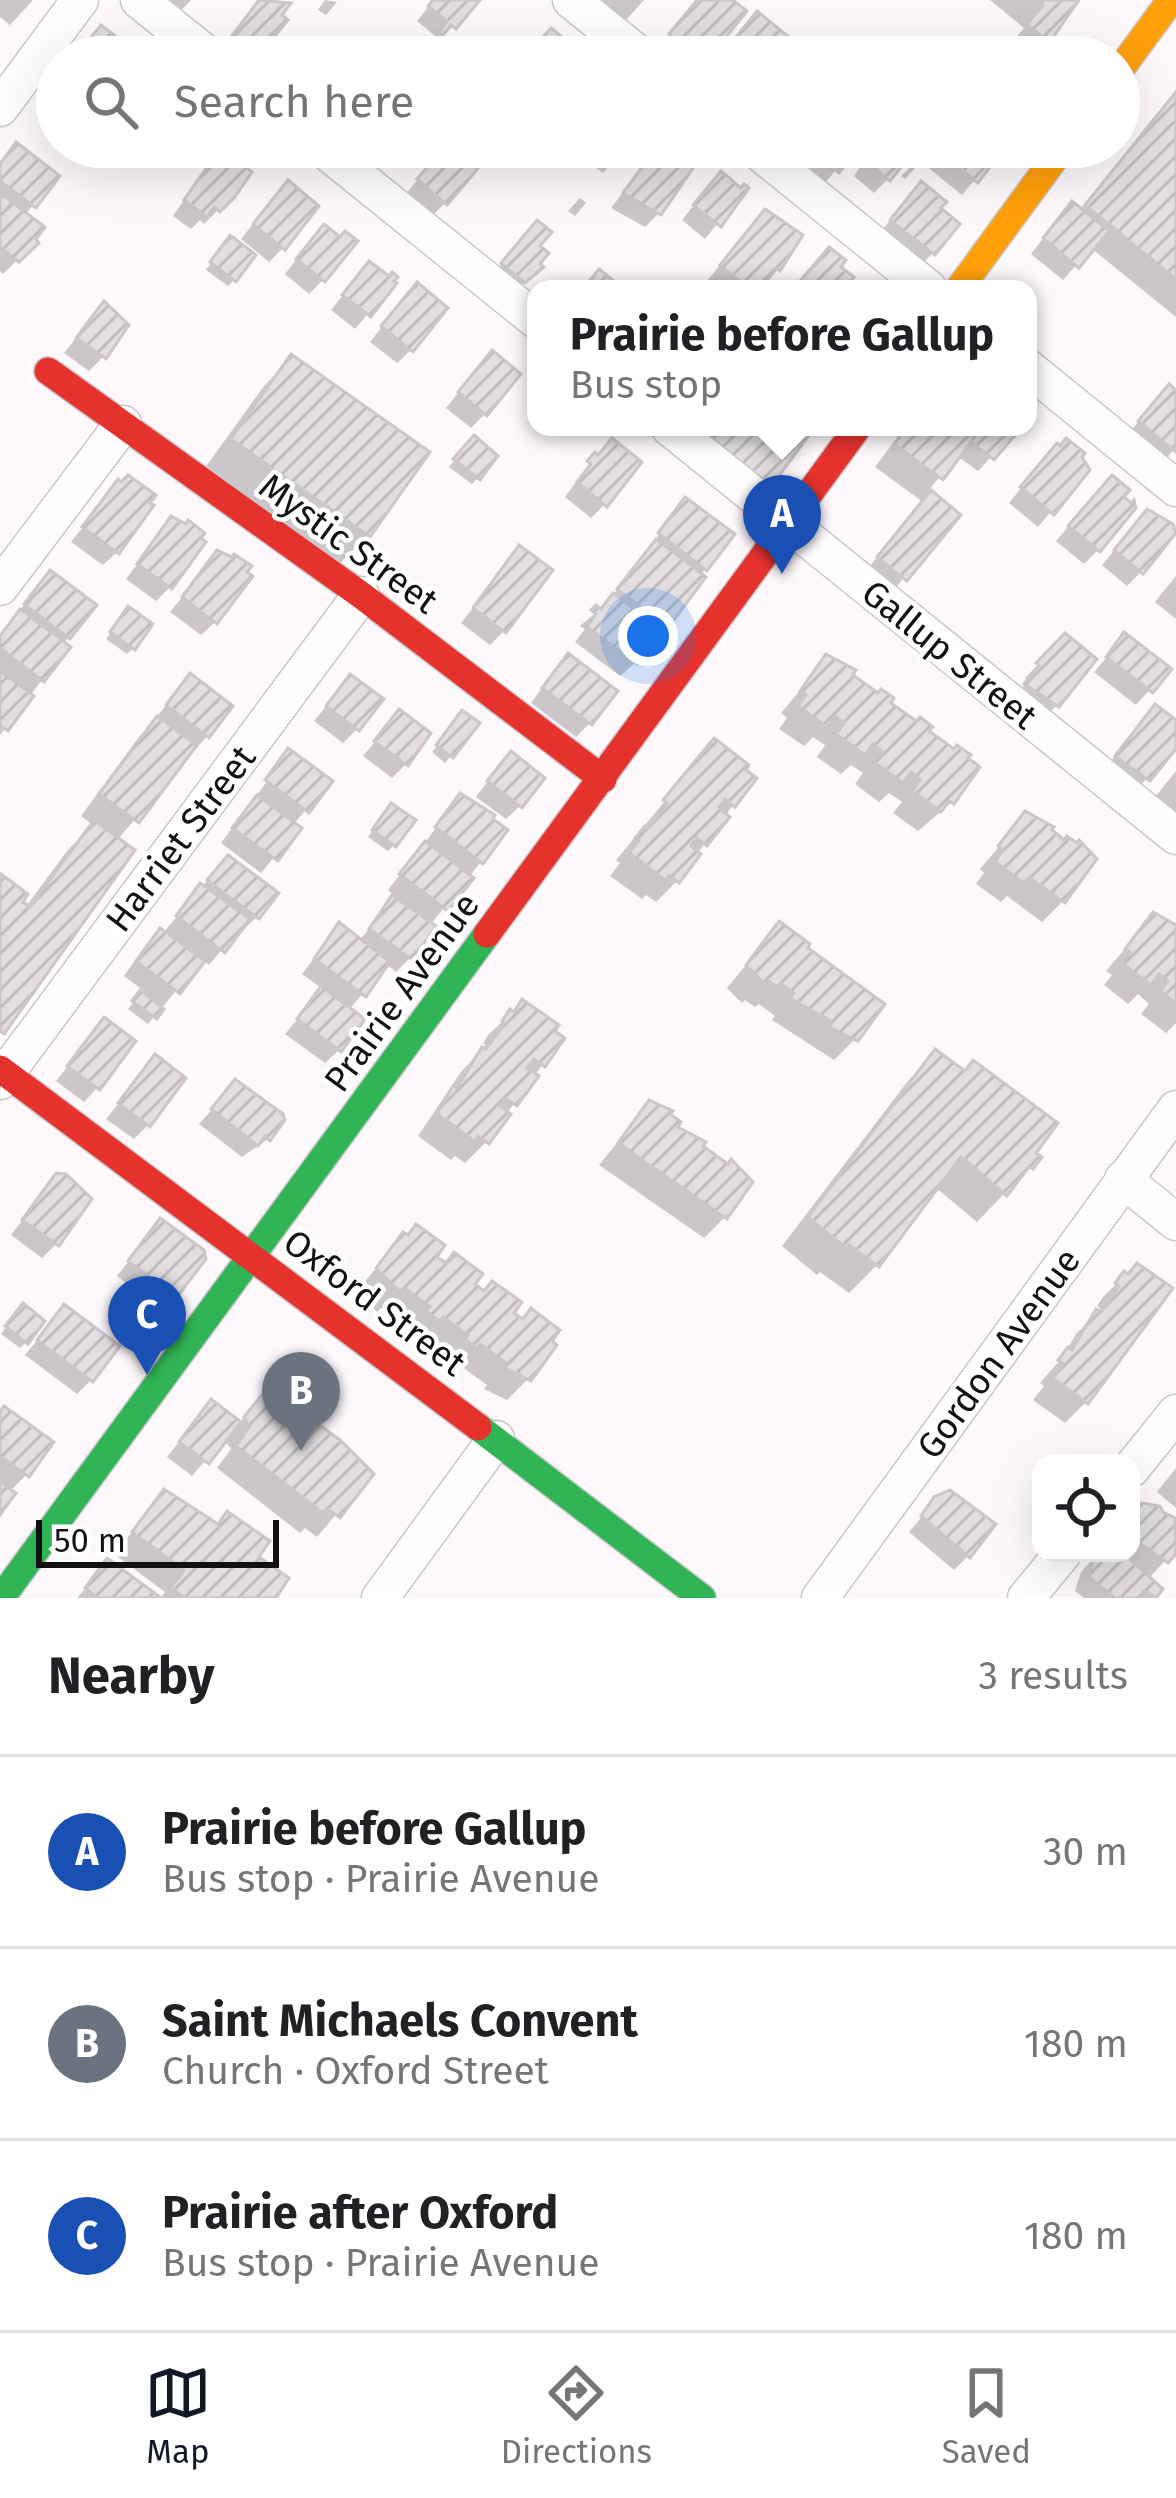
<!DOCTYPE html>
<meta charset="utf-8">
<style>
body{margin:0;font-family:"Fira Sans",sans-serif;background:#f6f6f6;color:#202124}
.controls{position:absolute;right:36px;bottom:36px;display:grid;overflow:hidden;border-radius:24px;box-shadow:0 12px 48px #0002}
.controls button{width:108px;height:108px;display:grid;place-items:center;padding:0;border:0;border-bottom:3px solid #e0e0e0;background:#fff;color:#202124;font:60px sans-serif}
.scale{position:absolute;left:36px;bottom:30px;width:243px;box-sizing:border-box;padding-left:12px;border:6px solid #131012;border-top:0;font-size:33px;line-height:42px;white-space:nowrap;color:#131012;-webkit-text-stroke:9px #fff;paint-order:stroke}
.you{position:absolute;left:648px;top:636px;width:42px;height:42px;margin:-30px;border:9px solid #fff;border-radius:50%;background:#1a73e8;box-shadow:0 0 0 18px #1a73e833}
.badge{display:grid;place-items:center;width:78px;height:78px;border-radius:50%;background:#111827;color:#fff;font-size:39px;font-weight:700}
.pin{position:absolute;translate:-50% -99px;filter:drop-shadow(0 3px 6px #0008)}
.pin::after{content:'';position:absolute;top:63px;width:42px;height:36px;background:inherit;clip-path:polygon(0 0,100% 0,50% 100%)}
.popup{position:absolute;left:527px;top:280px;width:510px;height:156px;box-sizing:border-box;display:grid;place-content:center;border-radius:24px;background:#fff;filter:drop-shadow(0 3px 9px #0005);font-size:39px;white-space:nowrap;color:#757577}
.popup b{font-size:45px;color:#202124}
.popup::after{content:'';position:absolute;left:50%;top:100%;margin-left:-24px;border:24px solid transparent;border-top-color:#fff}
.list{margin:0;padding:0;list-style:none}
h2{display:flex;justify-content:space-between;align-items:center;height:156px;margin:0;padding:0 48px;font-size:51px}
h2 small{font-size:39px;font-weight:400;color:#757577}
.list li{display:grid;grid-template-columns:78px 1fr auto;gap:36px;align-items:center;box-sizing:border-box;height:192px;padding:0 48px;border-top:3px solid #e0e0e0}
.list b{display:block;font-size:45px;white-space:nowrap}
.list p{margin:0;font-size:39px;white-space:nowrap;color:#757577}
.list em{font-size:39px;font-style:normal;color:#757577}
.icon{flex:none;width:66px;height:66px;fill:none;stroke:currentColor;stroke-width:2;stroke-linecap:round;stroke-linejoin:round}
.map{position:relative;flex:none;width:1176px;height:1598px;overflow:hidden}
.search{position:absolute;background:#fff;box-shadow:0 12px 48px #0002;left:36px;right:36px;top:36px;height:132px;display:flex;align-items:center;gap:30px;box-sizing:border-box;padding:0 42px;border-radius:66px;color:#757577;font-size:45px}
.sheet{height:732px;background:#fff}
nav{display:flex;justify-content:space-around;align-items:center;box-sizing:border-box;height:168px;border-top:3px solid #e0e0e0;background:#fff;font-size:33px;color:#757577}
nav a{display:grid;justify-items:center;gap:6px}
nav .on{color:#111827}
.map>svg:first-child{display:block}
.shadow{fill:#0003}
.building{fill:url(#building-hatch);stroke:#cac6c9;stroke-width:3}
.lines{fill:none;stroke-linecap:round;stroke-linejoin:round}
.street-casing{stroke:#cac6c9;stroke-width:39}
.fast-casing{stroke:#cac6c9;stroke-width:30}
.slow-casing{stroke:#cac6c9;stroke-width:30}
.jam-casing{stroke:#cac6c9;stroke-width:30}
.street{stroke:#fffeff;stroke-width:36}
.fast{stroke:#30b455;stroke-width:27}
.slow{stroke:#ff9f0a;stroke-width:27}
.jam{stroke:#e5322d;stroke-width:27}
.labels{text-anchor:middle;stroke-width:9;stroke-linejoin:round;paint-order:stroke}
.street-label{font-size:36px;fill:#131012;stroke:#fff}
</style>
<div class="map">
<svg width="1176" height="1598" viewBox="0 0 1176 1598">
<defs>
<pattern id="building-hatch" width="6" height="6" patternUnits="userSpaceOnUse" patternTransform="scale(3)"><rect width="6" height="6" fill="#e1dde0"/><path d="M-1 1l2-2M0 6l6-6M5 7l2-2" fill="none" stroke="#c0bdbf"/></pattern>
</defs>
<rect width="100%" height="100%" fill="#fdf8fc"/>
<g class="shadow">
<path d="M0 0H33L10 25 0 17Z"/>
<path d="M152 0H191L174 18Z"/>
<path d="M266 0 287 4 259 51 254 57H235L226 50 220 53Z"/>
<path d="M325 0 337 2 326 15 318 10Z"/>
<path d="M434 0H476L440 40 417 21Z"/>
<path d="M592 0H644L625 21Z"/>
<path d="M701 0H728L706 57H665L657 49Z"/>
<path d="M990 0H1077L1030 57H1020L1008 47 1024 28Z"/>
<path d="M1176 92V317L1091 248 1063 280 1031 254 1058 219 1079 211Z"/>
<path d="M16 146 56 176 25 215 35 243 3 274 0 271V163Z"/>
<path d="M221 147H242L218 210 204 224 200 220 191 229 173 216Z"/>
<path d="M445 147H480L445 203 431 217 405 195Z"/>
<path d="M583 147H626L603 173 578 154Z"/>
<path d="M658 147H692L659 213 645 227 611 208Z"/>
<path d="M805 147H856L823 185 794 161Z"/>
<path d="M874 147H905L888 179 874 193 854 176Z"/>
<path d="M932 147H992L998 152 962 195 921 162 905 179 901 176Z"/>
<path d="M752 180 705 239 682 220 707 189 740 192Z"/>
<path d="M274 198 283 248 269 262 241 239Z"/>
<path d="M580 198 586 203 575 216 568 211Z"/>
<path d="M907 199 937 209 933 253 919 267 878 235Z"/>
<path d="M751 226 791 252 756 289H719L708 280Z"/>
<path d="M523 238 536 247 526 281 509 295 489 279Z"/>
<path d="M310 242 323 280 309 294 285 274Z"/>
<path d="M224 245 234 280 228 286 206 270Z"/>
<path d="M356 279 393 284 355 329 331 310Z"/>
<path d="M403 300 411 350 397 363 370 342Z"/>
<path d="M101 306 103 357 89 371 64 353Z"/>
<path d="M292 358 368 535 340 563 205 468 264 386Z"/>
<path d="M478 368 485 414 471 428 446 408Z"/>
<path d="M1176 394V448L1160 464 1126 437 1155 402Z"/>
<path d="M905 427H1018L978 471 957 456 927 492 957 515 891 593 865 572 923 502 875 467Z"/>
<path d="M467 444 478 478 472 484 449 467Z"/>
<path d="M1059 449 1086 470 1038 527 1009 503 1043 461Z"/>
<path d="M595 456 604 505 591 518 565 497Z"/>
<path d="M118 483 117 552 103 565 71 542Z"/>
<path d="M1098 493V550L1084 564 1056 541Z"/>
<path d="M685 501 705 569 643 656 620 676 575 642 585 629 580 626 606 604Z"/>
<path d="M172 520 170 587 156 601 126 579Z"/>
<path d="M1134 527 1141 572 1127 586 1102 565Z"/>
<path d="M520 549 504 631 490 645 461 623Z"/>
<path d="M218 553 215 622 201 635 170 612Z"/>
<path d="M1176 576V619L1155 602Z"/>
<path d="M37 588 68 637 42 680 0 735V636Z"/>
<path d="M122 616 133 648 127 654 106 639Z"/>
<path d="M1125 636 1167 670 1136 705 1094 672Z"/>
<path d="M1065 637 1057 705 1043 719 1013 699 1028 681 1025 678Z"/>
<path d="M827 658 925 732 952 802 918 831 893 813 902 802 889 793 879 802 855 784 863 773 851 765 841 774 817 757 825 745 813 737 804 746 779 729 787 718 781 713Z"/>
<path d="M555 671 590 723 576 737 531 703Z"/>
<path d="M190 677 207 736 117 840 69 940 0 1033V876L25 908 67 851 93 825 81 816 136 741Z"/>
<path d="M350 678 357 729 343 743 314 721Z"/>
<path d="M399 713 406 764 392 778 363 756Z"/>
<path d="M457 720 451 756 445 763 432 752Z"/>
<path d="M1141 722 1176 724V744L1134 793 1103 771Z"/>
<path d="M714 742 733 805 677 881 656 902 646 895 642 899 610 876 620 863 616 860Z"/>
<path d="M289 752 329 782 293 825 297 829 261 873 221 843Z"/>
<path d="M497 769 520 806 506 819 476 797Z"/>
<path d="M1176 771V819L1151 802Z"/>
<path d="M460 797 488 819 481 862 430 925 410 958 396 972 386 964 349 1010 339 1050 325 1063 285 1034 323 989 302 974 339 926 359 941 396 896 388 890Z"/>
<path d="M385 813 394 845 388 851 368 837Z"/>
<path d="M1026 815 1063 901 1042 922 1007 896 1001 902 976 884 984 873 980 869Z"/>
<path d="M214 873 257 917 243 930 240 928 209 965 202 960 148 1024 128 1009 144 991 124 976 146 945 160 931 163 933Z"/>
<path d="M1153 916 1176 930V1023L1166 1033 1141 1014 1149 1004 1138 994 1128 1004 1104 985 1112 975 1106 971Z"/>
<path d="M779 925 855 1039 834 1060 772 1020 775 1016 759 1004 755 1007 745 1000 742 1003 727 988Z"/>
<path d="M523 1003 542 1065 486 1142 465 1163 455 1156 451 1160 418 1136 461 1072 486 1045 483 1043 489 1034Z"/>
<path d="M104 1021 97 1088 84 1102 56 1081Z"/>
<path d="M935 1053 1032 1153 1030 1167 977 1222 935 1187 877 1265 849 1293 820 1272 817 1275 782 1246 908 1081Z"/>
<path d="M155 1058 148 1125 134 1139 106 1119Z"/>
<path d="M227 1093 268 1139 242 1157 199 1124Z"/>
<path d="M650 1103 673 1128 699 1146 725 1217 704 1238 599 1165Z"/>
<path d="M57 1176 56 1244 42 1258 11 1235Z"/>
<path d="M160 1222 175 1295 161 1309 117 1276Z"/>
<path d="M403 1236 548 1342 528 1379 507 1400 484 1389 487 1385 458 1364 454 1368 446 1362 449 1358 420 1336 416 1340 408 1333 411 1329 381 1308 377 1312 357 1291Z"/>
<path d="M1125 1275 1086 1402 1065 1423 1033 1400 1044 1386 1040 1383 1062 1358 1076 1334 1101 1309 1097 1306 1103 1297Z"/>
<path d="M64 1308 91 1380 77 1394 25 1355Z"/>
<path d="M17 1313 26 1342 20 1348 1 1334Z"/>
<path d="M265 1395 370 1474 317 1537 305 1528 300 1533 217 1468 231 1449 224 1439 192 1476 167 1457 211 1403 238 1424Z"/>
<path d="M0 1414 26 1475 9 1492 0 1509Z"/>
<path d="M1176 1468V1508L1157 1492Z"/>
<path d="M164 1493 216 1526 255 1558 272 1598H161L165 1592 114 1554Z"/>
<path d="M936 1500 968 1556 954 1570 909 1532Z"/>
<path d="M1142 1506 1168 1517 1176 1527V1549L1149 1578 1159 1589 1152 1598H1084L1075 1591 1081 1572 1098 1553H1131V1515Z"/>
<path d="M108 1562 156 1598H77Z"/>
</g>
<g class="building">
<path d="M259 0 291 3 282 15 288 20 261 53 241 38 238 42 231 37Z"/>
<path d="M433 0H480L456 29 451 25 444 34 440 31 447 21 428 6Z"/>
<path d="M697 0H733L747 11 710 57H693L669 34Z"/>
<path d="M1037 0H1079L1049 43 1027 24 1043 5Z"/>
<path d="M757 11 789 37 772 57H720Z"/>
<path d="M101 25 142 57H79L77 55Z"/>
<path d="M551 28 572 45 565 57H525Z"/>
<path d="M313 40 334 57H299Z"/>
<path d="M1176 92V279L1085 205Z"/>
<path d="M16 142 60 176 36 208 0 181V164Z"/>
<path d="M221 147H248L257 153 247 168 252 172 234 198 220 212 214 207 207 217 184 200Z"/>
<path d="M444 147H484L491 153 447 205 417 179Z"/>
<path d="M657 147H697L704 152 661 215 623 193Z"/>
<path d="M807 147H861L839 173Z"/>
<path d="M873 147H909L914 151 890 181 866 161Z"/>
<path d="M933 147H997L1002 151 978 183Z"/>
<path d="M721 171 741 188 744 184 749 188 721 227 693 205Z"/>
<path d="M288 180 319 206 285 250 253 224Z"/>
<path d="M921 181 947 202 941 208 960 224 935 255 890 220Z"/>
<path d="M0 193 45 227 36 239 39 243 19 262 0 247Z"/>
<path d="M1072 201 1109 231 1079 268 1043 238Z"/>
<path d="M765 209 803 235 780 271 777 268 760 289H749L720 265Z"/>
<path d="M537 220 552 232 540 246 549 253 540 264 544 267 525 283 501 263Z"/>
<path d="M324 224 340 237 345 231 358 241 325 282 296 259Z"/>
<path d="M230 235 256 255 236 282 210 262Z"/>
<path d="M829 247 846 260 841 267 854 277 844 289 794 288Z"/>
<path d="M369 261 389 276 392 272 398 277 394 281 397 283 371 317 342 295Z"/>
<path d="M599 269 624 289H583Z"/>
<path d="M417 282 448 308 413 352 381 326Z"/>
<path d="M104 301 129 325 106 359 76 338Z"/>
<path d="M492 350 521 374 487 416 458 392Z"/>
<path d="M291 354 430 452 370 537 231 439Z"/>
<path d="M1169 384 1176 390V452L1138 421Z"/>
<path d="M721 427H815L770 488 711 439Z"/>
<path d="M907 427H982L943 480 894 444Z"/>
<path d="M982 427H1022L994 460 971 442Z"/>
<path d="M474 435 498 456 480 480 453 459Z"/>
<path d="M612 438 642 462 607 507 577 482 591 464 587 461 595 452 598 455Z"/>
<path d="M1066 438 1085 453 1082 457 1090 470 1054 515 1020 487 1057 443 1060 446Z"/>
<path d="M128 475 156 495 150 503 154 505 119 554 82 527 118 479 121 482Z"/>
<path d="M1112 475 1130 490 1124 497 1131 503 1134 500 1136 508 1100 552 1068 526Z"/>
<path d="M931 490 961 515 907 581 877 557Z"/>
<path d="M685 497 735 534 707 571 658 533Z"/>
<path d="M1147 509 1173 524 1176 533 1143 574 1114 550Z"/>
<path d="M171 516 186 524 188 520 205 533 201 538 206 542 172 589 137 564Z"/>
<path d="M656 539 706 577 668 628 617 589Z"/>
<path d="M519 545 553 570 506 633 473 608Z"/>
<path d="M217 550 232 557 234 554 252 566 247 572 253 576 217 624 182 597Z"/>
<path d="M50 570 97 605 70 639 24 604Z"/>
<path d="M613 593 662 630 646 658 643 656 637 664 587 627 596 614 591 610 596 605 601 609Z"/>
<path d="M128 606 153 624 135 650 110 632Z"/>
<path d="M20 609 71 647 44 682 0 648V636Z"/>
<path d="M1124 632 1172 669 1153 693 1106 657Z"/>
<path d="M1065 633 1097 659 1059 707 1024 684 1039 665 1036 663Z"/>
<path d="M568 653 618 691 592 725 542 688Z"/>
<path d="M826 654 856 670 853 675 878 693 881 689 894 698 891 703 916 721 920 717 933 727 929 731 954 749 957 745 971 755 968 758 980 767 954 804 949 801 941 812 912 791 920 780 911 772 903 783 874 762 882 751 873 744 865 755 836 734 844 723 835 716 827 727 798 706 806 695 800 691Z"/>
<path d="M0 671 34 696 8 731 0 725Z"/>
<path d="M190 673 233 706 209 738 166 705Z"/>
<path d="M350 674 384 699 359 731 326 706Z"/>
<path d="M1155 704 1176 720V749L1150 781 1115 756Z"/>
<path d="M399 709 431 733 408 766 374 741Z"/>
<path d="M462 710 480 723 453 758 436 745Z"/>
<path d="M157 716 197 745 139 823 99 794Z"/>
<path d="M714 738 749 765 746 770 757 778 735 807 725 799 719 808 730 817 707 846 697 838 691 846 701 854 679 883 669 875 665 880 629 853 639 840 635 838 645 826 648 828 667 803 663 800Z"/>
<path d="M288 748 333 781 309 813 265 780Z"/>
<path d="M511 751 545 778 522 808 487 781Z"/>
<path d="M460 793 495 815 493 819 508 830 483 864 435 827Z"/>
<path d="M257 795 302 828 278 861 232 828Z"/>
<path d="M391 803 416 820 396 847 372 830Z"/>
<path d="M1025 811 1054 827 1052 830 1064 840 1067 836 1077 843 1079 840 1097 859 1065 903 1029 877 1024 883 995 862 1003 850 998 846Z"/>
<path d="M94 820 135 850 4 1034 0 1031V873L28 894 23 902 30 907Z"/>
<path d="M425 841 474 878 448 911 399 874Z"/>
<path d="M228 855 279 893 259 919 207 880Z"/>
<path d="M200 883 250 919 225 953 176 916Z"/>
<path d="M392 895 436 926 413 960 369 929Z"/>
<path d="M1153 912 1176 925V1003L1160 991 1168 981 1159 974 1151 985 1122 963 1130 953 1125 949Z"/>
<path d="M779 921 810 944 808 948 885 1004 858 1041 829 1027 833 1022 790 998 794 993 781 984 779 988 768 981 765 984 746 965Z"/>
<path d="M339 922 390 962 366 997 314 959Z"/>
<path d="M160 928 205 961 180 994 136 961Z"/>
<path d="M321 986 365 1019 341 1052 297 1019Z"/>
<path d="M140 990 164 1009 157 1019 132 1001Z"/>
<path d="M522 999 559 1025 555 1031 565 1038 545 1067 534 1059 527 1068 539 1076 517 1106 505 1098 500 1106 511 1114 489 1144 478 1136 474 1141 437 1114 453 1086 457 1088 482 1047 486 1049 505 1023 502 1021 510 1009 514 1012Z"/>
<path d="M104 1017 136 1041 100 1090 67 1066Z"/>
<path d="M935 1049 965 1071 973 1060 1058 1123 1036 1153 1042 1157 1033 1169 1029 1167 1007 1196 961 1157 879 1267 849 1245 847 1249 808 1217Z"/>
<path d="M155 1054 186 1078 150 1127 118 1103Z"/>
<path d="M235 1079 283 1114 285 1120 270 1141 265 1136 258 1146 211 1109Z"/>
<path d="M649 1100 673 1111 670 1114 681 1122 678 1127 706 1142 703 1146 728 1164 731 1159 753 1182 727 1219 618 1143Z"/>
<path d="M56 1173 66 1174 92 1199 59 1246 22 1220Z"/>
<path d="M160 1218 204 1250 206 1259 177 1297 128 1261Z"/>
<path d="M416 1224 445 1245 437 1257 446 1263 454 1252 483 1274 475 1284 484 1291 492 1281 522 1302 514 1313 523 1319 531 1308 560 1330 552 1341 557 1345 531 1381 503 1367 506 1363 480 1344 477 1349 465 1339 468 1335 443 1317 440 1321 426 1311 430 1307 404 1288 400 1292 376 1268 403 1232 408 1235Z"/>
<path d="M1137 1263 1173 1288 1088 1404 1052 1378 1063 1364 1058 1360 1068 1347 1072 1350 1096 1309 1101 1312 1119 1286 1115 1283 1124 1271 1128 1274Z"/>
<path d="M23 1303 45 1321 28 1344 5 1326Z"/>
<path d="M64 1304 120 1346 93 1382 37 1340Z"/>
<path d="M265 1391 273 1397 276 1393 340 1440 374 1474 340 1518 327 1508 323 1513 236 1446 250 1426 244 1417Z"/>
<path d="M211 1399 241 1422 209 1464 179 1442Z"/>
<path d="M4 1406 54 1442 29 1477 0 1456V1411Z"/>
<path d="M0 1482 16 1493 0 1515Z"/>
<path d="M164 1489 218 1524 227 1511 270 1541 259 1557 289 1578 276 1598H185L171 1588 184 1570 132 1532Z"/>
<path d="M950 1490 996 1524 970 1558 921 1516 934 1497Z"/>
<path d="M1141 1503 1160 1506 1163 1512 1175 1518 1176 1554 1168 1563 1135 1540 1137 1537 1131 1533V1511L1140 1518 1136 1509Z"/>
<path d="M1123 1553 1163 1589 1156 1598 1146 1591 1141 1598H1115L1088 1576 1096 1553Z"/>
<path d="M107 1558 160 1597V1598H98L85 1588Z"/>
</g>
<g class="lines">
<defs>
<g id="street">
<path d="M139 0 210 57"/>
<path d="M571 0 642 57"/>
<path d="M0 108 80 0"/>
<path d="M321 147 536 320"/>
<path d="M753 147 929 289"/>
<path d="M1028 368 1176 488"/>
<path d="M669 427 1176 836"/>
<path d="M0 587 123 424"/>
<path d="M0 1081 361 595"/>
<path d="M1123 1179 1176 1222"/>
<path d="M1131 1469 1176 1413"/>
<path d="M380 1598 496 1439"/>
<path d="M820 1598 1176 1109"/>
<path d="M1026 1598 1063 1553"/>
</g>
<g id="fast">
<path d="M478 1427 702 1598"/>
<path d="M1 1598 487 934"/>
</g>
<g id="slow">
<path d="M1119 71 1171 0"/>
<path d="M959 289 1063 147"/>
</g>
<g id="jam">
<path d="M48 371 361 595 603 779"/>
<path d="M487 934 858 427"/>
<path d="M0 1069 478 1427"/>
</g>
</defs>
<use href="#street" class="street-casing"/>
<use href="#fast" class="fast-casing"/>
<use href="#slow" class="slow-casing"/>
<use href="#jam" class="jam-casing"/>
<use href="#street" class="street"/>
<use href="#fast" class="fast"/>
<use href="#slow" class="slow"/>
<use href="#jam" class="jam"/>
</g>
<g class="labels">
<g class="street-label">
<text transform="translate(349 543) rotate(36)" y="13">Mystic Street</text>
<text transform="translate(950 654) rotate(39)" y="13">Gallup Street</text>
<text transform="translate(180 838) rotate(-53)" y="13">Harriet Street</text>
<text transform="translate(401 992) rotate(-54)" y="13">Prairie Avenue</text>
<text transform="translate(375 1302) rotate(37)" y="13">Oxford Street</text>
<text transform="translate(998 1353) rotate(-54)" y="13">Gordon Avenue</text>
</g>
</g>
</svg>
<div class="controls">
<button><svg class="icon" aria-label="locate" viewBox="0 0 24 24"><circle cx="12" cy="12" r="6"/><path d="M12 2v4M12 18v4M2 12h4M18 12h4"/></svg></button>
</div>
<div class="scale">50 m</div>
<div class="you"></div>
<div class="pin badge" style="left:782px;top:574px;background:#1a4fb4">A</div>
<div class="popup"><b>Prairie before Gallup</b>Bus stop</div>
<div class="pin badge" style="left:301px;top:1451px;background:#6b7280">B</div>
<div class="pin badge" style="left:147px;top:1375px;background:#1a4fb4">C</div>
<div class="search"><svg class="icon" aria-label="search" viewBox="0 0 24 24"><circle cx="10" cy="10" r="6"/><path d="M15 15l6 6"/></svg>Search here</div>
</div>
<section class="sheet">
<h2>Nearby<small>3 results</small></h2>
<ul class="list">
<li><span class="badge" style="background:#1a4fb4">A</span><div><b>Prairie before Gallup</b><p>Bus stop · Prairie Avenue</p></div><em>30 m</em></li>
<li><span class="badge" style="background:#6b7280">B</span><div><b>Saint Michaels Convent</b><p>Church · Oxford Street</p></div><em>180 m</em></li>
<li><span class="badge" style="background:#1a4fb4">C</span><div><b>Prairie after Oxford</b><p>Bus stop · Prairie Avenue</p></div><em>180 m</em></li>
</ul>
</section>
<nav>
<a class="on"><svg class="icon" aria-label="map" viewBox="0 0 24 24"><path d="M3 6l6-2 6 2 6-2v14l-6 2-6-2-6 2zM9 4v14M15 6v14"/></svg>Map</a>
<a><svg class="icon" aria-label="directions" viewBox="0 0 24 24"><path d="M12 3l9 9-9 9-9-9zM9 14v-3h6M13 9l2 2-2 2"/></svg>Directions</a>
<a><svg class="icon" aria-label="saved" viewBox="0 0 24 24"><path d="M7 4h10v16l-5-4-5 4z"/></svg>Saved</a>
</nav>
